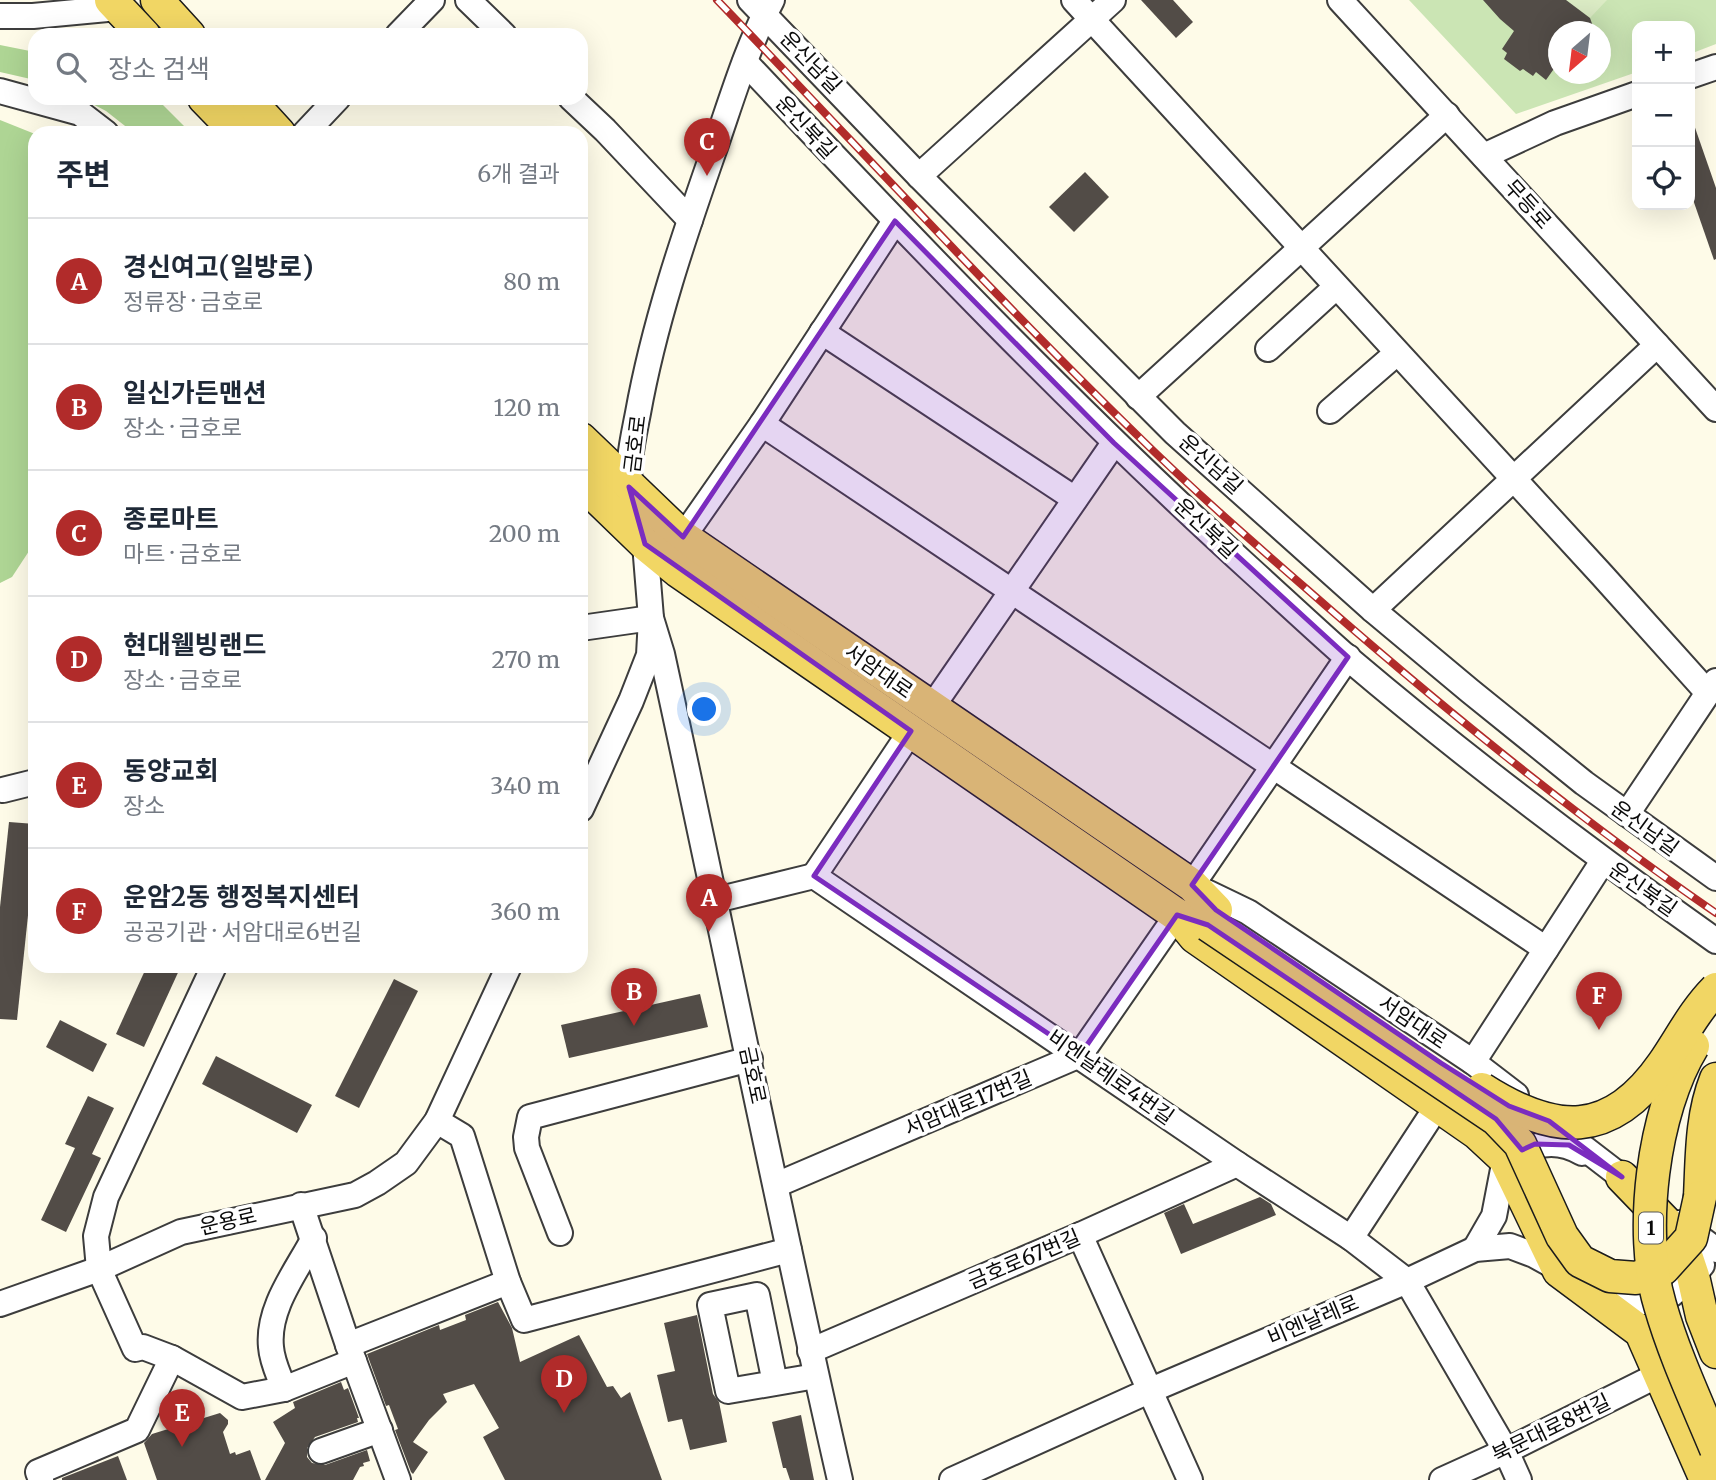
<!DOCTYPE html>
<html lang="ko">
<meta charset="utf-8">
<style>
body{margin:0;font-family:Merriweather,"Noto Sans KR",serif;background:#f6f6f7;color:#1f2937}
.controls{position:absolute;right:21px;top:21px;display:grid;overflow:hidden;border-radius:14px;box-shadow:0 7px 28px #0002}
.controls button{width:63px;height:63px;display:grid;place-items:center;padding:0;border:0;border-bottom:2px solid #e0e1e3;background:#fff;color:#1f2937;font:35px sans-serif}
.compass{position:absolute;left:1548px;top:21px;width:63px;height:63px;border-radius:50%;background:#fff;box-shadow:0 7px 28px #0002;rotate:208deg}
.you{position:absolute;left:705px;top:710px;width:24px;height:24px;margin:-18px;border:5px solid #fff;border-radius:50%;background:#1a73e8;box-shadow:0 0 0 10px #1a73e833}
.badge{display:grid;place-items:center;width:46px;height:46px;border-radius:50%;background:#b12b2a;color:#fff;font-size:23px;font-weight:700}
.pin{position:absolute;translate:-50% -58px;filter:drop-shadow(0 2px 4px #0008)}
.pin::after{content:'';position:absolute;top:37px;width:24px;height:21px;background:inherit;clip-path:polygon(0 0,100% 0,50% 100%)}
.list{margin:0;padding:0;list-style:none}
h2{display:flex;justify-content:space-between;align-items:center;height:91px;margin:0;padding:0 28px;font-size:30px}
h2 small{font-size:23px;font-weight:400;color:#747a83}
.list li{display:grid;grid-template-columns:46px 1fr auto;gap:21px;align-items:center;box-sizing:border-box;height:126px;padding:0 28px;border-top:2px solid #e0e1e3}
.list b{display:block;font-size:26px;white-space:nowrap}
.list p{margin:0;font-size:23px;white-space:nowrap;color:#747a83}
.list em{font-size:23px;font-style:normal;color:#747a83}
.icon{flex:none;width:38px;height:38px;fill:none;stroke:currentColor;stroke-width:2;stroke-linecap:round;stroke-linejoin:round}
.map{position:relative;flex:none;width:1716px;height:1480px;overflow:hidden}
.search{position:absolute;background:#fff;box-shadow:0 7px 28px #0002;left:28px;top:28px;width:560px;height:77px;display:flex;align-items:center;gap:18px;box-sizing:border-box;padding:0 24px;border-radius:21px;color:#747a83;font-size:26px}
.panel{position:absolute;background:#fff;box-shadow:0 7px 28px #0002;left:28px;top:126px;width:560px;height:847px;border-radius:21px}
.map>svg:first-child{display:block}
.green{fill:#cbe5b4;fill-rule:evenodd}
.forest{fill:#aed594}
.pitch{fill:#ddedc6}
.building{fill:#524c47}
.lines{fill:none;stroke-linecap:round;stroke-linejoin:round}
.minor-casing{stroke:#3d3d3d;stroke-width:28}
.major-casing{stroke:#1b1b1b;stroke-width:35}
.minor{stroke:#fff;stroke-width:24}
.major{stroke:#f1d664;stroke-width:32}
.rail-casing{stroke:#b12b2a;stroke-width:8}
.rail{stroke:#fff;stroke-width:5;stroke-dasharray:16;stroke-linecap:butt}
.major-bridge-casing{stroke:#1b1b1b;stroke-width:35;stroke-linecap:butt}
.major-bridge{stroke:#f1d664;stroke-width:32}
.marked{fill:#7b2cbf;fill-opacity:0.2;stroke:#7b2cbf;stroke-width:5;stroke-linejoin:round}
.labels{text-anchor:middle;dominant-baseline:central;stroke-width:7;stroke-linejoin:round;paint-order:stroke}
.shield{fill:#fff;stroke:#545454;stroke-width:2}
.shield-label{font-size:19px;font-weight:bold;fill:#0a0a0a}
.street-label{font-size:21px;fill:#0a0a0a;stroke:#fff}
</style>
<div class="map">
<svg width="1716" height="1480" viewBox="0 0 1716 1480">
<rect width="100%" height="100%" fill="#fefbe8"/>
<path class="green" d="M 1409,0 L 1716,0 L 1716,44 L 1690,54 L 1690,26 L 1637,26 L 1637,72 L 1516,114 ZM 1558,32 L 1600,32 L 1600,74 L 1558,74 Z"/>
<g class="forest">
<polygon points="0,45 35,52 35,80 0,72"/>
<polygon points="81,98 156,98 191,133 134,133 106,111"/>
<polygon points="0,120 35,134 35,542 12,577 0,583"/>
</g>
<polygon class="pitch" points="1566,0 1607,0 1590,18"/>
<g class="building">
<polygon points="1141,0 1173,0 1193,22 1176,38"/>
<polygon points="1483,0 1566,0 1590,18 1595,32 1558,32 1558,63 1546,80 1536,72 1533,76 1523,69 1520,71 1504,59 1507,53 1502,49 1514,31 1500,19"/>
<polygon points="1690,119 1692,119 1716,188 1716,259 1714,260 1690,191"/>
<polygon points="1085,172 1109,197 1074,232 1049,207"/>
<polygon points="9,822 35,824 35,849 17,1020 0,1019 0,907"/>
<polygon points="147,966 181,966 144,1047 116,1034"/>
<polygon points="394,979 418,991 359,1108 335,1096"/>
<polygon points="700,994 708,1027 569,1058 561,1025"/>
<polygon points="60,1020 107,1044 93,1072 46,1047"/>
<polygon points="216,1056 312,1105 297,1133 202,1084"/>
<polygon points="88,1096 114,1108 92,1154 101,1158 66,1232 41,1220 75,1148 65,1144"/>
<polygon points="1260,1197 1271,1204 1276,1215 1181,1254 1164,1213 1184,1204 1193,1224"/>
<polygon points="498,1302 512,1328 520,1362 579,1335 607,1387 613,1386 621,1398 630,1392 662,1480 505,1480 483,1437 499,1428 474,1384 443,1394 447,1402 429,1420 413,1442 428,1452 413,1474 411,1472 395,1430 398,1429 389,1405 386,1406 367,1354 439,1325 440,1330 466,1320 465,1315"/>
<polygon points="697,1315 713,1394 719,1402 727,1442 690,1450 682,1419 668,1422 657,1375 675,1371 664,1323"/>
<polygon points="341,1382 344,1390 348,1388 359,1418 357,1418 358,1422 315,1437 307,1448 307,1457 312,1463 325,1465 367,1450 370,1461 363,1463 364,1466 360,1467 353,1480 265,1480 285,1443 273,1422 295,1408 293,1402"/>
<polygon points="220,1413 228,1420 228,1424 223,1432 230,1454 235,1452 236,1455 250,1450 261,1480 157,1480 144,1443 152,1434"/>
<polygon points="801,1415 814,1480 790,1480 786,1468 783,1468 772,1422"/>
<polygon points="118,1456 127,1480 62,1480 62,1478"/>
</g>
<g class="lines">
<g class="minor-casing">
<g id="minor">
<polyline points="468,0 504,35"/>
<polyline points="750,0 919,176 1175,433 1373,610 1470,691 1584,783 1716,878"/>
<polyline points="1074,0 1602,575 1708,693"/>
<polyline points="1340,0 1716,409"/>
<polyline points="0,16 33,16 118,8"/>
<polyline points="398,35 432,0"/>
<path d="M 745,62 C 909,236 1075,410 1252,571 C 1285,601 1317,631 1350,660 C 1468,760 1590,852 1716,941"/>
<polyline points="1690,76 1716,67"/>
<polyline points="0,91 80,113 106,133"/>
<polyline points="571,98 605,130 690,220"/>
<polyline points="305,133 338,98"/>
<polyline points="1484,156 1555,123 1637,94"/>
<polyline points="919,176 1113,0"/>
<polyline points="822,332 1075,499"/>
<polyline points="1268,349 1336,287"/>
<polyline points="1138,397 1447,115"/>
<polyline points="1330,411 1397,353"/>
<polyline points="762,424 1546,949"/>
<path d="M 632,497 C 625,471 633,439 638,413 C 654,324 683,239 713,153 C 731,102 746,49 772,0"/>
<path d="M 641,532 L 645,544 L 651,618 L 662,654 C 722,929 777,1205 840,1480"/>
<polyline points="683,537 762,424 895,221"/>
<polyline points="1373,610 1657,345"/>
<polyline points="581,628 651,618 649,655 631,701 581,809"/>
<polyline points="1348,657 1192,885 1248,912 1473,1062 1516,1095"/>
<polyline points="932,707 1114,443"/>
<polyline points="3,790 35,782"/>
<polyline points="1627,814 1716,681"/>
<polyline points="814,876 1237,1164 1351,1238 1407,1281 1506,1451 1519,1480"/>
<polyline points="814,876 911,731"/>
<polyline points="716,900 814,876"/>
<polyline points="214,966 106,1197 96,1236 99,1269 135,1349 143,1347 172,1358 242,1397 284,1389 354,1361"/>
<polyline points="1473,1062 1603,861"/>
<polyline points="1545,1118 1636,1188"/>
<polyline points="437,1121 462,1136 508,1282 524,1320 789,1250"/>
<polyline points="776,1185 1080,1055 1177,915"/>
<polyline points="301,1205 348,1345 398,1480"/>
<polyline points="1680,1223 1716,1250"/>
<polyline points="560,1233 527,1148 526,1137 530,1117 750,1059"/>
<polyline points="1080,1235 1190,1480"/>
<polyline points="1351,1238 1438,1105"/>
<path d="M 1475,1249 L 1494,1216 L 1505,1159 C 1532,1146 1553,1136 1582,1153"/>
<polyline points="0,1304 99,1269 181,1232 355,1195 377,1183 406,1163 437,1121 509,966"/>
<polyline points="348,1345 508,1282"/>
<polyline points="810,1351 1080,1235 1237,1164"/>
<polyline points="775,1383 757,1295 710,1305 728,1391 816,1376"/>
<path d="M 284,1389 C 279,1375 272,1362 271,1347 C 267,1308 296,1272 314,1238"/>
<polyline points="321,1451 380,1430"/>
<polyline points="41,1480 38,1472 137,1430 172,1358"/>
<polyline points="952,1480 1151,1390 1407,1281 1475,1249 1510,1246 1534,1255 1599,1291 1620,1299 1643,1302 1671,1295 1693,1276 1702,1265"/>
<polyline points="1442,1480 1506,1451 1660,1374"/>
</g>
</g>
<g class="major-casing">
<g id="major">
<polyline points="111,0 144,35"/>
<polyline points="157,0 189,35"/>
<polyline points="204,98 238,133"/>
<polyline points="247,98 279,133"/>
<polyline points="581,439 683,537 1192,885 1216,910"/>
<polyline points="581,482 645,544 678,571 1177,915 1196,921"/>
<polyline points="1177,915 1195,937 1477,1133 1505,1159 1559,1271 1641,1332 1706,1480"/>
<polyline points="1622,1177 1680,1237 1693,1276 1702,1316 1716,1352"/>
<path d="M 1700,1197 C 1702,1157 1701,1117 1716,1079"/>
</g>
</g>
<use href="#minor" class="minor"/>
<use href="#major" class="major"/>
<g class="rail-casing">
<path id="rail" d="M 717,0 C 857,145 993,295 1138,436 C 1198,495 1262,550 1325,605 C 1450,714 1579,819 1716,913"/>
</g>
<use href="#rail" class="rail"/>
<g class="major-bridge-casing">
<g id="major-bridge">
<polyline points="1208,925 1496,1119 1520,1144 1562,1236 1580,1261 1610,1276 1636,1278 1663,1269 1691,1238 1700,1197"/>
<path d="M 1693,1046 C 1653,1111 1638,1232 1660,1305 C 1674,1354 1696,1401 1716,1449"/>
<path d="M 1482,1089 C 1554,1135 1610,1140 1663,1064 C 1681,1038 1694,1011 1716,989"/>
</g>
</g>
<use href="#major-bridge" class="major-bridge"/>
</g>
<path class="marked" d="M 895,221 L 1114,443 L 1348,657 L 1192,885 L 1216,910 L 1441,1063 L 1509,1106 L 1549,1121 L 1622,1177 L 1569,1145 L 1535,1144 L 1522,1150 L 1496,1119 L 1208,925 L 1177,915 L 1080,1055 L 814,876 L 911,731 L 645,544 L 629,487 L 683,537 Z"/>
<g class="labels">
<rect class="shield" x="1639" y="1212.5" width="24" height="31" rx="5"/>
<g class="shield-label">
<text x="1651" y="1228">1</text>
</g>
<g class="street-label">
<text transform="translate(811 62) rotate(46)">운신남길</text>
<text transform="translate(806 127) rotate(47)">운신북길</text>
<text transform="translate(1528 204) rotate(48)">무등로</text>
<text transform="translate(635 444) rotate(-83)">금호로</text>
<text transform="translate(1211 464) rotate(42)">운신남길</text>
<text transform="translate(1206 528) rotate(43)">운신북길</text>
<text transform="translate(879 671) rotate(35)">서암대로</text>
<text transform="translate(1645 828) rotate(36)">운신남길</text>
<text transform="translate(1643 889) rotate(35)">운신북길</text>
<text transform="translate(1413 1022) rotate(34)">서암대로</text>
<text transform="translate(753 1075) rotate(78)">금호로</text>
<text transform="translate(1111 1077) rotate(35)">비엔날레로4번길</text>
<text transform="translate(968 1103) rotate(-23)">서암대로17번길</text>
<text transform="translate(228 1221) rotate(-13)">운용로</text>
<text transform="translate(1024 1259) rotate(-23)">금호로67번길</text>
<text transform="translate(1313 1320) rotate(-23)">비엔날레로</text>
<text transform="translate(1551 1428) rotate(-26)">북문대로8번길</text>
</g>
</g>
</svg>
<div class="controls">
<button>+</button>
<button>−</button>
<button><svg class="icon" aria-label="locate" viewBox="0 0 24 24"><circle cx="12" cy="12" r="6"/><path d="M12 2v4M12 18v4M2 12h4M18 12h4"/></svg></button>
</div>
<svg class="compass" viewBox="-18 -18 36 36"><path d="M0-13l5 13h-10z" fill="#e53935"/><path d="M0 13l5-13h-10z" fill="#747a83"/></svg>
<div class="you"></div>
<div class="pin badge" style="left:709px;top:932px">A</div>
<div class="pin badge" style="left:634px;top:1026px">B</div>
<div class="pin badge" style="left:707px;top:176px">C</div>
<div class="pin badge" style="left:564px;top:1413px">D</div>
<div class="pin badge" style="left:182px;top:1447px">E</div>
<div class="pin badge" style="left:1599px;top:1030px">F</div>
<div class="search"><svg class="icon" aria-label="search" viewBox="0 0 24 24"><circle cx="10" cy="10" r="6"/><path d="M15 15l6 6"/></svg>장소 검색</div>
<section class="panel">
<h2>주변<small>6개 결과</small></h2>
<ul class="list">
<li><span class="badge">A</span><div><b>경신여고(일방로)</b><p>정류장 · 금호로</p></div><em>80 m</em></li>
<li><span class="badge">B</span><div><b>일신가든맨션</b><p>장소 · 금호로</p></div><em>120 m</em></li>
<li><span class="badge">C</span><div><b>종로마트</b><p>마트 · 금호로</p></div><em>200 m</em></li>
<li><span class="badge">D</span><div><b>현대웰빙랜드</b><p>장소 · 금호로</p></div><em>270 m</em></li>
<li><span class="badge">E</span><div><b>동양교회</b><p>장소</p></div><em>340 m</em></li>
<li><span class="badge">F</span><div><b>운암2동 행정복지센터</b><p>공공기관 · 서암대로6번길</p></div><em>360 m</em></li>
</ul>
</section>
</div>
